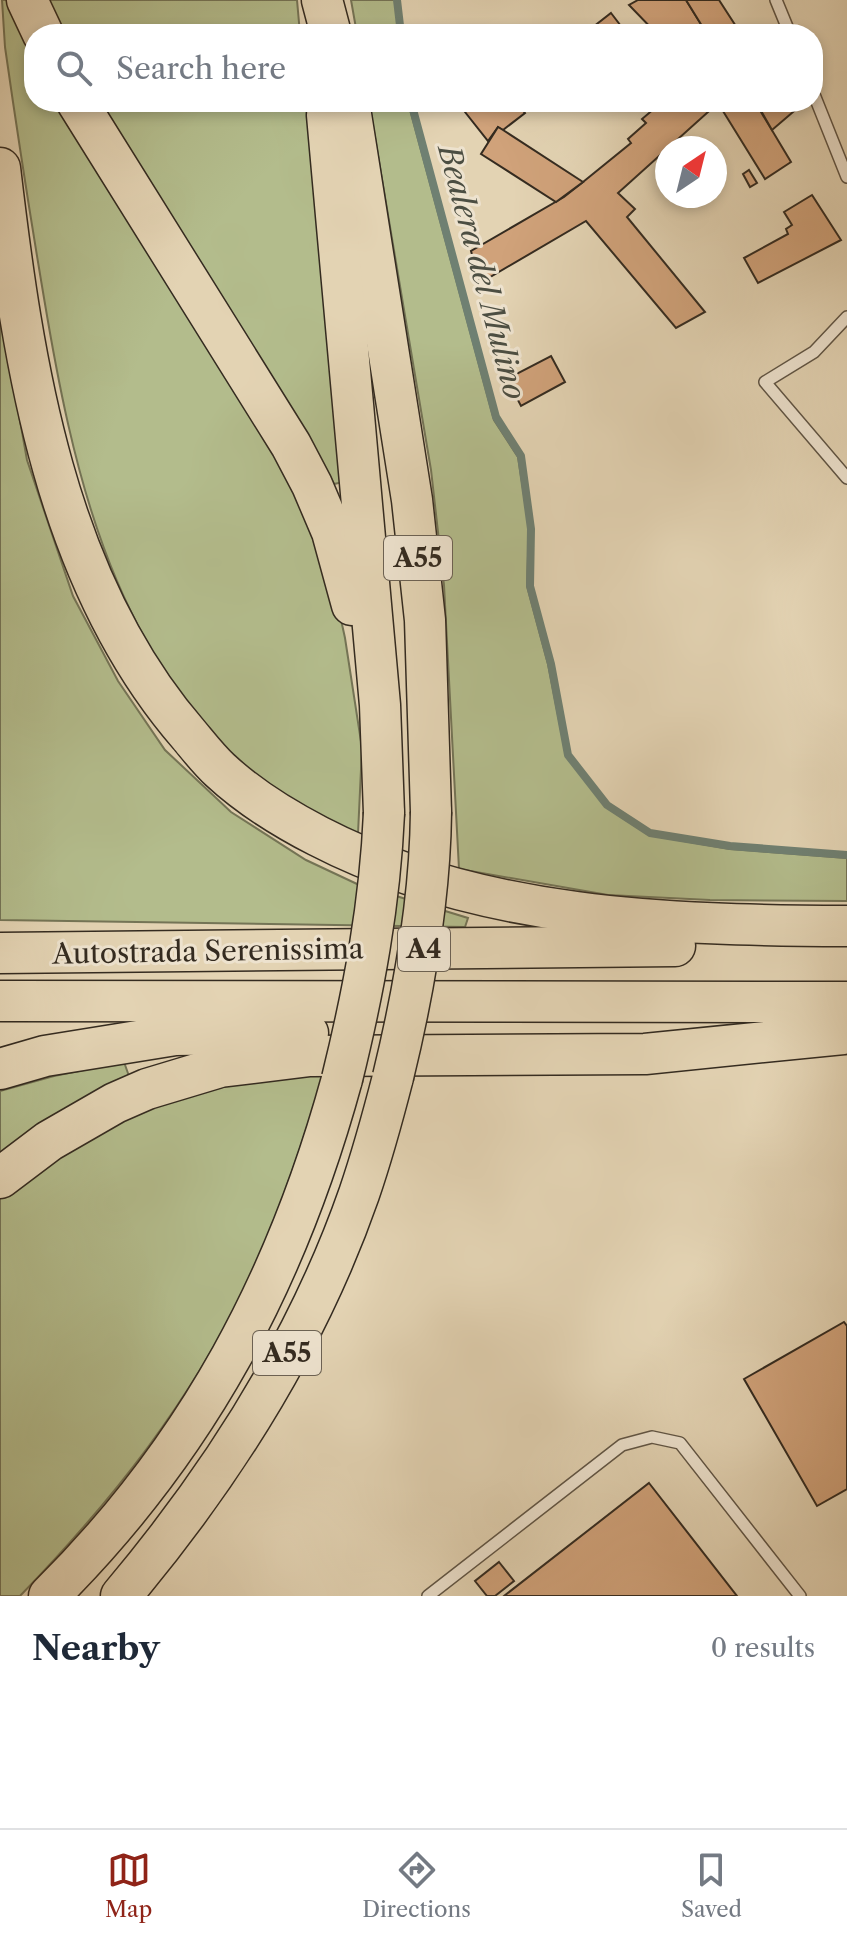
<!DOCTYPE html>
<style>
body{margin:0;font-family:"Libre Caslon Text",serif;background:#f2f2f3;color:#1f2937}
.compass{position:absolute;left:655px;top:136px;width:72px;height:72px;border-radius:50%;background:#fff;box-shadow:0 4px 12px #0003;rotate:35deg}
.list{margin:0;padding:0;list-style:none}
h2{display:flex;justify-content:space-between;align-items:center;height:104px;margin:0;padding:0 32px;font-size:34px}
h2 small{font-size:26px;font-weight:400;color:#747a83}
.icon{flex:none;width:44px;height:44px;fill:none;stroke:currentColor;stroke-width:2;stroke-linecap:round;stroke-linejoin:round}
.map{position:relative;flex:none;width:847px;height:1596px;overflow:hidden}
.search{position:absolute;background:#fff;box-shadow:0 4px 12px #0003;left:24px;right:24px;top:24px;height:88px;display:flex;align-items:center;gap:20px;box-sizing:border-box;padding:0 28px;border-radius:32px;color:#747a83;font-size:30px}
.sheet{height:232px;background:#fff}
nav{display:flex;justify-content:space-around;align-items:center;box-sizing:border-box;height:112px;border-top:2px solid #e0e1e3;background:#fff;font-size:22px;color:#747a83}
nav a{display:grid;justify-items:center;gap:4px}
nav .on{color:#8f2418}
.map>svg:first-child{display:block}
.green{fill:#b3bc8c;stroke:#747456;stroke-width:2}
.lines{fill:none;stroke-linecap:round;stroke-linejoin:round}
.stream{stroke:#6f8072;stroke-width:8}
.building{fill:#d0a27a;stroke:#342b20;stroke-width:2}
.service-casing{stroke:#605545;stroke-width:14}
.motorway-casing{stroke:#342b20;stroke-width:43}
.service{stroke:#ede2ce;stroke-width:11}
.motorway{stroke:#e3d3b3;stroke-width:40}
.motorway-bridge-casing{stroke:#342b20;stroke-width:43;stroke-linecap:butt}
.motorway-bridge{stroke:#e3d3b3;stroke-width:40}
.labels{text-anchor:middle;dominant-baseline:central;stroke-width:6;stroke-linejoin:round;paint-order:stroke}
.shield{fill:#ede2ce;stroke:#6c6254;stroke-width:2}
.shield-label{font-size:26px;font-weight:bold;fill:#342b20}
.street-label{font-size:28px;fill:#342b20;stroke:#ede2ce}
.water-label{font-size:30px;font-style:italic;fill:#4c4e42;stroke:#ede2ce}
</style>
<div class="map">
<svg width="847" height="1596" viewBox="0 0 847 1596">
<rect width="100%" height="100%" fill="#e3d3b3"/>
<filter id="stains"><feTurbulence type="fractalNoise" baseFrequency=".0025" numOctaves="4"/><feColorMatrix values="0 0 0 0 .2 0 0 0 0 .09 0 0 0 0 .02 0 0 0 .5 -.17"/></filter>
<radialGradient id="worn" r=".72"><stop offset=".6" stop-color="#630" stop-opacity="0"/><stop offset="1" stop-color="#630" stop-opacity=".3"/></radialGradient>
<g class="green">
<path d="M 2,0 L 11,0 L 34,53 L 34,102 L 61,102 L 251,400 L 326,551 L 345,638 L 362,748 L 358,834 C 317,814 274,794 240,762 C 110,641 72,466 44,298 C 30,215 17,131 5,47 Z"/>
<polygon points="42,0 297,0 300,34 57,34"/>
<polygon points="351,0 397,0 400,34 357,34"/>
<polygon points="93,102 306,102 343,482 334,484 301,424"/>
<polygon points="369,102 408,102 494,420 518,457 529,527 527,586 548,664 566,756 606,807 649,835 730,849 847,858 847,901 710,900 608,895 459,869 444,585 431,470"/>
<polygon points="0,308 27,460 73,596 118,681 165,750 231,812 306,860 357,884 468,918 465,927 0,920"/>
<polygon points="124,1062 130,1079 0,1156 0,1091 54,1076"/>
<path d="M 325,1070 C 303,1141 280,1213 248,1281 C 192,1401 111,1502 20,1596 L 0,1596 L 0,1195 L 85,1134 L 217,1082 Z"/>
</g>
<g class="lines">
<g class="stream">
<polyline points="397,0 401,34"/>
<polyline points="411,102 496,417 521,456 531,529 530,586 551,664 568,755 607,805 650,833 730,846 847,855"/>
</g>
</g>
<g class="building">
<polygon points="638,0 686,0 707,34 657,34 629,5"/>
<polygon points="686,0 719,0 741,34 707,34"/>
<polygon points="611,13 627,34 584,34"/>
<polygon points="478,102 516,102 525,113 503,130 498,127 488,141 465,112"/>
<polygon points="662,102 755,102 791,162 765,179 718,103 618,193 635,209 627,217 705,312 676,328 586,221 480,283 471,251 564,197 583,182 631,143 628,139 646,123 642,119"/>
<polygon points="756,102 798,102 800,106 772,130"/>
<polygon points="498,127 503,130 583,182 556,202 481,154"/>
<polygon points="749,170 757,183 750,187 743,174"/>
<polygon points="812,195 841,240 758,283 744,258 788,234 786,229 792,225 784,212"/>
<polygon points="551,356 565,382 521,406 507,379"/>
<polygon points="844,1322 847,1326 847,1489 817,1506 744,1379"/>
<polygon points="649,1483 737,1596 504,1596"/>
<polygon points="499,1562 514,1581 495,1596 487,1596 475,1581"/>
</g>
<g class="lines">
<g class="service-casing">
<g id="service">
<polyline points="776,0 790,34"/>
<polyline points="813,92 847,177"/>
<polyline points="847,317 814,352 765,382 847,478"/>
<polyline points="428,1596 622,1445 652,1437 680,1443 800,1596"/>
</g>
</g>
<g class="motorway-casing">
<g id="motorway">
<polyline points="27,0 43,34"/>
<polyline points="322,0 331,34"/>
<polyline points="77,102 291,445 312,485 332,532 352,605"/>
<polyline points="349,102 412,500 425,620 431,812"/>
<polyline points="327,115 380,705 384,813"/>
<path d="M 0,168 C 23,364 55,581 189,735 C 199,747 209,760 220,770 C 249,797 283,818 318,836 C 480,920 669,925 847,926"/>
<polyline points="0,953 675,946"/>
<polyline points="0,1001 847,1002"/>
<polyline points="0,1069 45,1056 175,1035 308,1033"/>
<polyline points="0,1178 49,1141 115,1103 147,1089 220,1067 310,1056 645,1054 843,1034"/>
<path d="M 49,1596 C 198,1448 287,1280 342,1079"/>
<path d="M 121,1596 C 222,1476 307,1343 359,1194 C 372,1156 383,1116 393,1077"/>
</g>
</g>
<use href="#service" class="service"/>
<use href="#motorway" class="motorway"/>
<g class="motorway-bridge-casing">
<g id="motorway-bridge">
<path d="M 393,1077 C 414,991 430,902 431,812"/>
<path d="M 342,1079 C 364,990 380,904 384,813"/>
</g>
</g>
<use href="#motorway-bridge" class="motorway-bridge"/>
</g>
<g class="labels">
<g class="shield">
<rect x="384" y="536" width="68" height="44" rx="6"/>
<rect x="398" y="927" width="52" height="44" rx="6"/>
<rect x="253" y="1331" width="68" height="44" rx="6"/>
</g>
<g class="shield-label">
<text x="418" y="558">A55</text>
<text x="424" y="949">A4</text>
<text x="287" y="1353">A55</text>
</g>
<g class="street-label">
<text transform="translate(208 951) rotate(-1)">Autostrada Serenissima</text>
</g>
<g class="water-label">
<text transform="translate(482 272) rotate(75)">Bealera del Mulino</text>
</g>
</g>
<rect width="100%" height="100%" filter="url(#stains)"/>
<rect width="100%" height="100%" fill="url(#worn)"/>
</svg>
<svg class="compass" viewBox="-18 -18 36 36"><path d="M0-13l5 13h-10z" fill="#e53935"/><path d="M0 13l5-13h-10z" fill="#747a83"/></svg>
<div class="search"><svg class="icon" aria-label="search" viewBox="0 0 24 24"><circle cx="10" cy="10" r="6"/><path d="M15 15l6 6"/></svg>Search here</div>
</div>
<section class="sheet">
<h2>Nearby<small>0 results</small></h2>
<ul class="list">
</ul>
</section>
<nav>
<a class="on"><svg class="icon" aria-label="map" viewBox="0 0 24 24"><path d="M3 6l6-2 6 2 6-2v14l-6 2-6-2-6 2zM9 4v14M15 6v14"/></svg>Map</a>
<a><svg class="icon" aria-label="directions" viewBox="0 0 24 24"><path d="M12 3l9 9-9 9-9-9zM9 14v-3h6M13 9l2 2-2 2"/></svg>Directions</a>
<a><svg class="icon" aria-label="saved" viewBox="0 0 24 24"><path d="M7 4h10v16l-5-4-5 4z"/></svg>Saved</a>
</nav>
